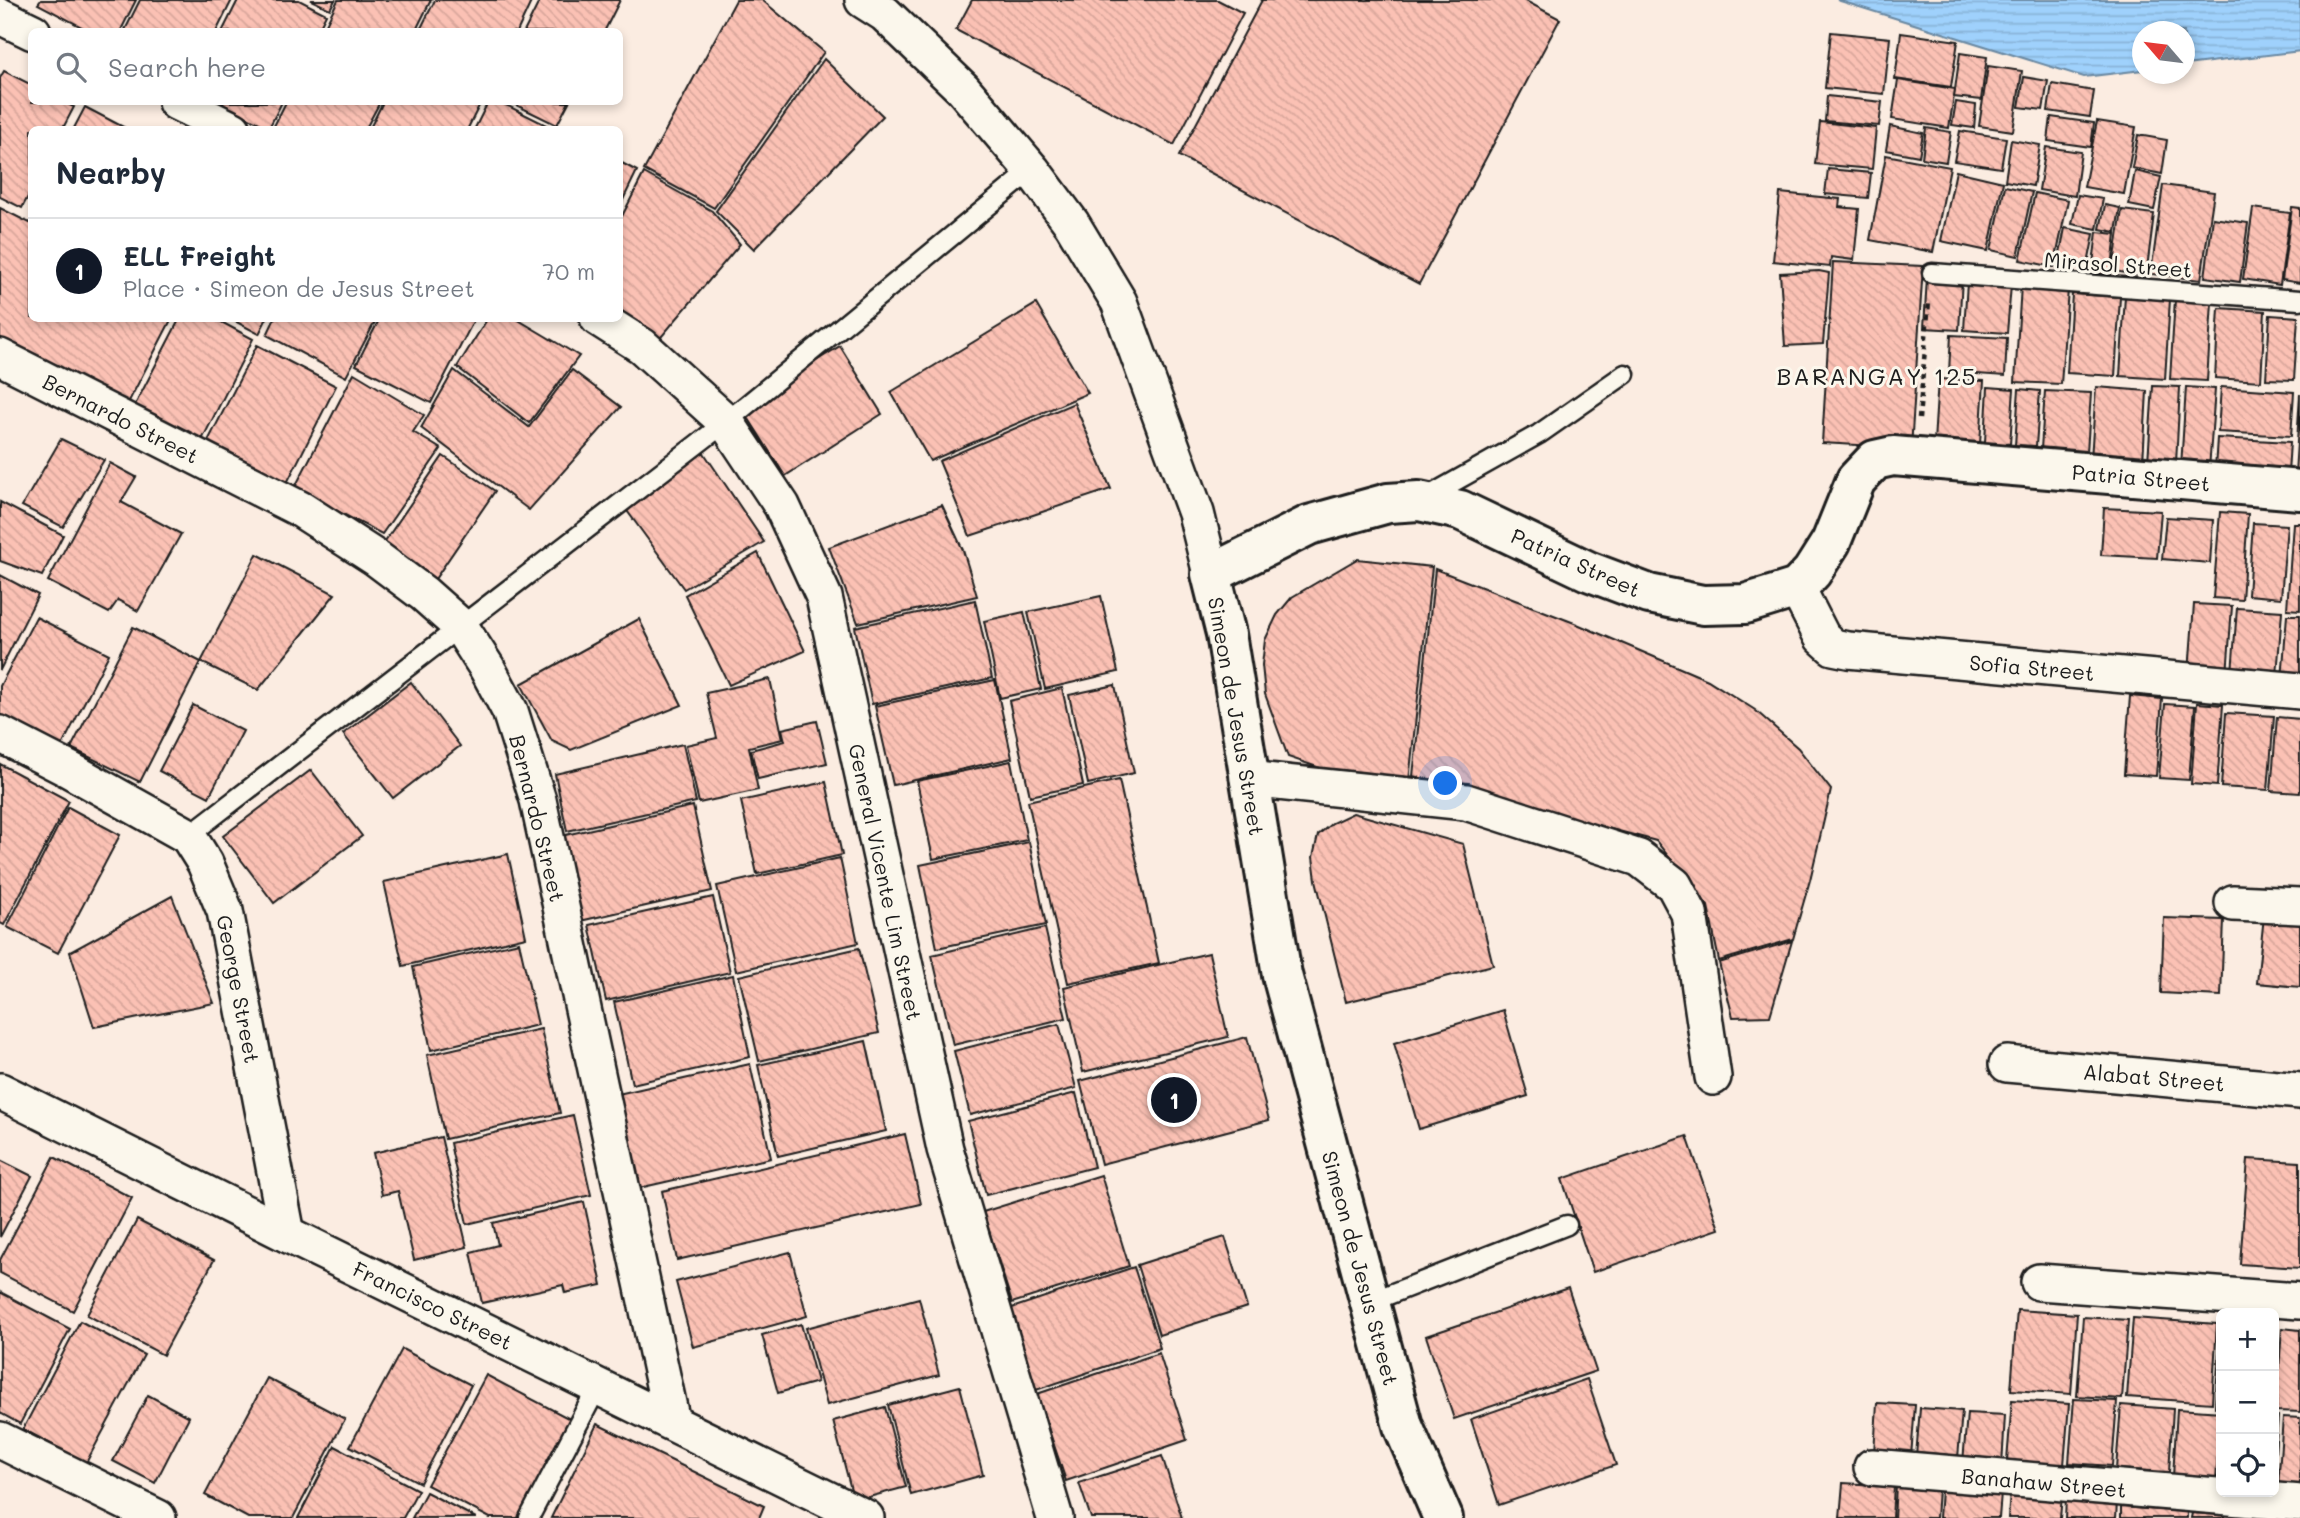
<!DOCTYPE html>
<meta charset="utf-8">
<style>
body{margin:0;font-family:Mali,sans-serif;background:#f2f2f3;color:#1f2937}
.controls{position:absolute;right:21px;bottom:21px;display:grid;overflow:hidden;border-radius:10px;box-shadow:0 4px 10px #0003}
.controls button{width:63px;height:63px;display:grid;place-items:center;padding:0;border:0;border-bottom:2px solid #e0e1e3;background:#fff;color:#1f2937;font:35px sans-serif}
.compass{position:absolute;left:2132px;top:21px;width:63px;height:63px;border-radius:50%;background:#fff;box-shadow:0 4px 10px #0003;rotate:298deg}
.you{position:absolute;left:1446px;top:784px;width:24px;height:24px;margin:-18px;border:5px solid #fff;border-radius:50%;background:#1a73e8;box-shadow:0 0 0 10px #1a73e833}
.badge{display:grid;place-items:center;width:46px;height:46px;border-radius:50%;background:#111827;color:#fff;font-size:23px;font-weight:700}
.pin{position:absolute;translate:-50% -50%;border:4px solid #fff;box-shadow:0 2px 7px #0006}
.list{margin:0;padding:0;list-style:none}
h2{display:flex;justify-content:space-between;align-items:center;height:91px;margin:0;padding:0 28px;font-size:30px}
h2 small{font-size:23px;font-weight:400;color:#747a83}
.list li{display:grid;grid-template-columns:46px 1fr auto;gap:21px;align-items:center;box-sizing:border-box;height:105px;padding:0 28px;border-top:2px solid #e0e1e3}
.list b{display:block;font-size:26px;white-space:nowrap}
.list p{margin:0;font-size:23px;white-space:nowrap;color:#747a83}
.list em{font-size:23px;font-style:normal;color:#747a83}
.icon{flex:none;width:38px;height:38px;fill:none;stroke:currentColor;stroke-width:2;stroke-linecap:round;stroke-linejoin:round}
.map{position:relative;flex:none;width:2300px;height:1518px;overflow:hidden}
.search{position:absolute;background:#fff;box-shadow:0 4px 10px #0003;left:28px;top:28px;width:595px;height:77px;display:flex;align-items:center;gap:18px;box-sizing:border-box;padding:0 24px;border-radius:10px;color:#747a83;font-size:26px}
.panel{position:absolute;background:#fff;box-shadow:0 4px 10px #0003;left:28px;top:126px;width:595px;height:196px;border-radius:10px}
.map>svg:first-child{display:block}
.water{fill:url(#water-rules);stroke:#6b89a2;stroke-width:2}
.building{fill:url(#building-back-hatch);stroke:#1c1c1c;stroke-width:2}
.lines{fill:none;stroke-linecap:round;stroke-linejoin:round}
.lane-casing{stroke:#1c1c1c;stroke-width:23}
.street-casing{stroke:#1c1c1c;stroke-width:40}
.secondary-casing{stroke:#1c1c1c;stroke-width:44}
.path{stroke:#1c1c1c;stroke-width:4.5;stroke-dasharray:5 5;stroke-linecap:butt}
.lane{stroke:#fbf7ec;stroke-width:18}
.street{stroke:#fbf7ec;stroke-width:35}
.secondary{stroke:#fbf7ec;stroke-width:38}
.labels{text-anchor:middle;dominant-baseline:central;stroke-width:6;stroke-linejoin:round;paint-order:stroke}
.street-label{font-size:21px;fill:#1c1c1c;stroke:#fbf7ec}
.quarter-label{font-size:24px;letter-spacing:2px;fill:#1c1c1c;stroke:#fbf7ec}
</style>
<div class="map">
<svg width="2300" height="1518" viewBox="0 0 2300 1518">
<defs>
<pattern id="water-rules" width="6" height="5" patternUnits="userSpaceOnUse" patternTransform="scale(1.75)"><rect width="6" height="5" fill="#9fd1fc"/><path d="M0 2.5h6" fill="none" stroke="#88b3d7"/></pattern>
<pattern id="building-back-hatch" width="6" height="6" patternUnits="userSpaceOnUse" patternTransform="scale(1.75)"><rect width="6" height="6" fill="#fbc1b4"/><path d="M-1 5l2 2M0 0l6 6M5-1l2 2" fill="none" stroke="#d7a59a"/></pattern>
</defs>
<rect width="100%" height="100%" fill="#fbece1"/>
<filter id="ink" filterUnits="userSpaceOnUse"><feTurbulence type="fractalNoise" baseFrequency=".0143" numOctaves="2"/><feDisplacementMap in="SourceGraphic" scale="14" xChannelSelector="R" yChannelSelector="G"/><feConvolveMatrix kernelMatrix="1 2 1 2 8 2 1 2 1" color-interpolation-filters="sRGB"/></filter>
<g filter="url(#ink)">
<polygon class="water" points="1837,0 2300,0 2300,51 2185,65 2184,32 2142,32 2142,70 2084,77"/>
<g class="building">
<polygon points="41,0 136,0 120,32 91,32 38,4"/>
<polygon points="140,0 232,0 216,32 124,32"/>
<polygon points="238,0 299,0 326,14 317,32 222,32"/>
<polygon points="311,0 335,0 330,9"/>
<polygon points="338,0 431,0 415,32 322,32"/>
<polygon points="435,0 532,0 517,32 419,32"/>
<polygon points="540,0 620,0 604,32 524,32"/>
<polygon points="736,0 762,0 824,52 714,208 644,170"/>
<polygon points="972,0 1218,0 1243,13 1174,145 956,30"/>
<polygon points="1262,0 1524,0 1560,19 1419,284 1179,156"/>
<polygon points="1831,32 1890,38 1884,94 1825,88"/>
<polygon points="1901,33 1958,41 1951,87 1895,79"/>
<polygon points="1960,53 1987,57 1981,100 1954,97"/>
<polygon points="824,59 883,116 754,249 716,211"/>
<polygon points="1988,66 2022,71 2013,131 1979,126"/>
<polygon points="4,71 32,85 32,102 63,102 74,107 62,130 32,130 32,189 22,208 0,197 0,78"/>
<polygon points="2024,77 2048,81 2043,110 2019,107"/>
<polygon points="1898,80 1955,89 1949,128 1892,119"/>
<polygon points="2052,84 2094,91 2090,117 2048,111"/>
<polygon points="1827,96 1882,102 1879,126 1825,121"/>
<polygon points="218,102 282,102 269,128"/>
<polygon points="286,102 380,102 365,130 272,130"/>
<polygon points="383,102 481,102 467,130 369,130"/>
<polygon points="488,102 500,102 556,130 474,130"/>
<polygon points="510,102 569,102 557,125"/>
<polygon points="1956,102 1976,105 1974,128 1952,125"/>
<polygon points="85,107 129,130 73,130"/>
<polygon points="2051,117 2094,123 2091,147 2048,141"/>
<polygon points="2097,121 2136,127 2124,194 2084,187"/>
<polygon points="1820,122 1876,128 1872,169 1815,164"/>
<polygon points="1890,126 1923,133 1919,156 1886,150"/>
<polygon points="1926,128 1951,132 1946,162 1922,158"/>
<polygon points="1960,131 2006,138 2001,168 1954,161"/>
<polygon points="2138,135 2167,140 2162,174 2132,168"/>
<polygon points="2011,140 2040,145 2033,186 2005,181"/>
<polygon points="2046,147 2081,152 2075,196 2039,190"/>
<polygon points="1886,155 1950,167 1933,252 1870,240"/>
<polygon points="620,162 637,171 620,206"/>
<polygon points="1828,169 1871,173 1868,198 1825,194"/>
<polygon points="1956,171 2003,182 1988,251 1941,241"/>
<polygon points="2135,171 2161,177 2154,210 2129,205"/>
<polygon points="644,173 712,211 740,244 651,349 620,318 620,220"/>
<polygon points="2163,185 2214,192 2201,280 2151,274"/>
<polygon points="2005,186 2032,192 2018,256 1991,250"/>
<polygon points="1780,193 1840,199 1839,207 1859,209 1854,260 1831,257 1830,267 1773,261"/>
<polygon points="2035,193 2068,200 2054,267 2020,260"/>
<polygon points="2078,195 2103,199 2097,229 2072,224"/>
<polygon points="2105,205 2120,208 2116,232 2100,229"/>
<polygon points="2292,207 2300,208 2300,283 2282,280"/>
<polygon points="0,208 32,224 32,318 172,318 124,411 0,347"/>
<polygon points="2253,208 2290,213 2280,285 2243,279"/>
<polygon points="2122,210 2154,214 2146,276 2113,271"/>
<polygon points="2213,218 2248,223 2240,282 2205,277"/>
<polygon points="2065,228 2094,234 2087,269 2058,263"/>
<polygon points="2097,232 2116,234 2111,275 2092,272"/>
<polygon points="1833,262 1923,266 1911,448 1822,443"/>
<polygon points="1819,271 1829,273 1823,344 1785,346 1780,273"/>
<polygon points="1927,277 1962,278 1959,330 1924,328"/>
<polygon points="1967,282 2011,285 2007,333 1964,330"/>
<polygon points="2021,285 2068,289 2061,384 2015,382"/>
<polygon points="2072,294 2120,297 2115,376 2067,373"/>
<polygon points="2125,296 2170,299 2165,379 2120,376"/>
<polygon points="2175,299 2212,302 2207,381 2170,379"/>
<polygon points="1036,304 1088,393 930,461 891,392"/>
<polygon points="2219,308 2265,311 2261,381 2215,378"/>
<polygon points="2270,315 2298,317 2294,380 2266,379"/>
<polygon points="180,318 214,318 253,339 202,440 135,405"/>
<polygon points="229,318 267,318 259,334"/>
<polygon points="275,318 377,318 346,377 267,335"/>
<polygon points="380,318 475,318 431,403 356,365"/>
<polygon points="488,318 515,318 579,356 529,423 457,367"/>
<polygon points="1951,335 2007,338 2005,376 1949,372"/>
<polygon points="257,345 336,386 287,483 207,443"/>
<polygon points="840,346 882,414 785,476 742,408"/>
<polygon points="454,370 529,427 572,370 621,407 529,510 421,428"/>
<polygon points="354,373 424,415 413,432 441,449 382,534 294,489"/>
<polygon points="1938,379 1984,381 1980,444 1934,442"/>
<polygon points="2153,386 2180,387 2176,463 2148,462"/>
<polygon points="1988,387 2014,389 2010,444 1985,442"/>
<polygon points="2096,387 2147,391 2143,462 2091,459"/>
<polygon points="2186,387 2215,389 2209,469 2181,467"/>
<polygon points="2221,387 2294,392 2291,436 2218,432"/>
<polygon points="2019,389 2040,391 2036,446 2015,445"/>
<polygon points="2045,391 2091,393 2087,452 2041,449"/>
<polygon points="2300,394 2300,474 2295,474"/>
<polygon points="1074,403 1111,489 970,536 939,461"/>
<polygon points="2217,438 2290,442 2288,473 2215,469"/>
<polygon points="61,439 104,460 63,527 22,506"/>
<polygon points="702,450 764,542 684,589 625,508"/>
<polygon points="443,456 495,491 433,582 381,547"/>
<polygon points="110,463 136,477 121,502 181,534 138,611 118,600 109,613 48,581"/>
<polygon points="0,502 63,535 42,576 0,561"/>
<polygon points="942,505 963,550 977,596 858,623 829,547"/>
<polygon points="2104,508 2161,511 2157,558 2101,555"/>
<polygon points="2220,512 2248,514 2242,600 2213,598"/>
<polygon points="2166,517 2213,520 2210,563 2162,559"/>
<polygon points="2253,523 2287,525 2281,598 2248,595"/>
<polygon points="2293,523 2300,523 2300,610 2287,609"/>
<polygon points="758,553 805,651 729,685 685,595"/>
<polygon points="257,554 335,594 258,690 201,662"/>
<polygon points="1357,559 1432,567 1409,781 1335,773 1288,757 1265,694 1262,665 1265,640 1277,615 1292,597"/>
<polygon points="1435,569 1577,624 1708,680 1755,710 1798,748 1831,790 1810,880 1793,939 1719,961 1708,906 1656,841 1413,776"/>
<polygon points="0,575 38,595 0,670"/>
<polygon points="1101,596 1118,672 1045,689 1028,612"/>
<polygon points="975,600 992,678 872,704 855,627"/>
<polygon points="2194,604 2232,606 2227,675 2189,672"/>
<polygon points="2237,608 2282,611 2277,676 2232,673"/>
<polygon points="1024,612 1041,689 1000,698 984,621"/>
<polygon points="2287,615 2300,615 2300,681 2282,680"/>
<polygon points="36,617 109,654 61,748 0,716 0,686"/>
<polygon points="639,619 682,705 571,750 552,741 521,684"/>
<polygon points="133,627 201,662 140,782 71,748"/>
<polygon points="770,679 783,739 749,747 758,790 699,803 686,745 717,738 706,693"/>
<polygon points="995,680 1012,758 893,785 875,706"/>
<polygon points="411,682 460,746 393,798 343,734"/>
<polygon points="1115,685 1134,773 1088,784 1069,695"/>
<polygon points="1062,688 1083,785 1030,796 1009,701"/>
<polygon points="2130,696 2162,699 2156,776 2124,774"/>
<polygon points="2197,703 2223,705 2217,786 2191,784"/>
<polygon points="2165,704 2195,706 2189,780 2159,778"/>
<polygon points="193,705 243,731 209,797 159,771"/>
<polygon points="2226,713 2274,716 2268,790 2221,787"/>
<polygon points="2277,717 2300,719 2300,793 2271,791"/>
<polygon points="817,721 827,763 758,779 751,750 785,741 782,729"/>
<polygon points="683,744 696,802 567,831 555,774"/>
<polygon points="1011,761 1027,840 933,859 917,781"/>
<polygon points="0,764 69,801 4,925 0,923"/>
<polygon points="311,770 362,836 274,903 223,836"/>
<polygon points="1119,780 1159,963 1068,983 1028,801"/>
<polygon points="826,782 842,855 757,874 741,801"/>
<polygon points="693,806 712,891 580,921 561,836"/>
<polygon points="68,807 120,835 58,953 7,927"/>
<polygon points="1353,813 1463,844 1493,965 1346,1002 1316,880 1313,857 1318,835 1332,823"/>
<polygon points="1029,842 1046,925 937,948 920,865"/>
<polygon points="508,854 526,937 403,966 384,882"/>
<polygon points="840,858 858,943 736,971 717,886"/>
<polygon points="172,896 214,1003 94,1027 70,952"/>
<polygon points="713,897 730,972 606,1001 589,925"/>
<polygon points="2265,906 2300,910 2300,987 2257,983"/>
<polygon points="2164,918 2224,920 2221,996 2161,993"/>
<polygon points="1045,928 1066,1018 953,1045 932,955"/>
<polygon points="1792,941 1770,1016 1733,1017 1719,963"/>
<polygon points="519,942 538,1025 431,1050 413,967"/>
<polygon points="859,948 879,1033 759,1061 739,976"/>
<polygon points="1209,953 1228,1037 1083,1072 1064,987"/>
<polygon points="733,975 750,1057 632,1084 614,1002"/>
<polygon points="1503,1010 1528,1096 1419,1129 1394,1043"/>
<polygon points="1059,1024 1076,1088 970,1115 954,1051"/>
<polygon points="541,1029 560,1113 445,1139 427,1055"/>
<polygon points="1247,1037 1269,1120 1101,1164 1080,1081"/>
<polygon points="866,1041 886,1131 778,1156 758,1065"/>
<polygon points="750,1064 771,1158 639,1188 618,1094"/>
<polygon points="1076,1093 1094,1167 986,1195 968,1121"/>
<polygon points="573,1115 591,1195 467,1224 450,1143"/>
<polygon points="905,1134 921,1204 677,1260 662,1191"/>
<polygon points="1687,1136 1719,1229 1593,1272 1562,1179"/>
<polygon points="441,1137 467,1247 414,1260 398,1191 382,1195 373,1153"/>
<polygon points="54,1157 132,1198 73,1311 0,1273 0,1260"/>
<polygon points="2248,1159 2300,1162 2300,1268 2240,1264"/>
<polygon points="0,1160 32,1176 0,1237"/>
<polygon points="1101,1175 1129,1266 1012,1303 983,1212"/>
<polygon points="584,1202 602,1285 565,1293 563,1285 482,1303 471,1252 498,1245 493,1223"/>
<polygon points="137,1220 214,1260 163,1355 87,1315"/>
<polygon points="1225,1237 1247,1307 1159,1335 1137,1265"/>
<polygon points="790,1252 807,1316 693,1347 676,1282"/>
<polygon points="1134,1267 1160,1348 1036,1390 1009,1309"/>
<polygon points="1568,1288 1596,1371 1454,1419 1426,1336"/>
<polygon points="0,1292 70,1329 20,1424 0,1413"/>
<polygon points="919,1298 939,1375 827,1405 806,1328"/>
<polygon points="2017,1310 2077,1314 2071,1394 2011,1390"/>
<polygon points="2083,1317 2128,1320 2122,1399 2077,1396"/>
<polygon points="2133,1318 2217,1324 2212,1403 2127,1397"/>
<polygon points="80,1321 144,1355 86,1463 23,1429"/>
<polygon points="801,1324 817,1382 778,1393 762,1335"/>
<polygon points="2221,1324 2221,1408 2215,1407"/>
<polygon points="2282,1328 2300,1330 2300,1412 2276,1411"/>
<polygon points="402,1349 471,1385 420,1483 350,1446"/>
<polygon points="1159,1353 1187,1440 1066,1481 1037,1394"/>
<polygon points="486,1375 570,1419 518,1518 490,1518 427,1485"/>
<polygon points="267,1378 345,1419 293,1518 248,1518 205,1495"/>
<polygon points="1587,1379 1616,1465 1499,1505 1471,1419"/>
<polygon points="960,1386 983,1475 911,1495 888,1405"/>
<polygon points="148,1395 189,1417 155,1483 113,1461"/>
<polygon points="2074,1399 2117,1401 2112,1466 2069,1463"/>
<polygon points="2012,1400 2069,1404 2064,1465 2007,1461"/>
<polygon points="1877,1403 1915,1405 1911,1457 1874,1454"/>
<polygon points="2121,1405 2173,1409 2169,1472 2116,1469"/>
<polygon points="885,1407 906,1487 854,1501 833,1421"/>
<polygon points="1920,1408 1962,1411 1958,1458 1916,1456"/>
<polygon points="2177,1409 2221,1412 2216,1480 2173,1477"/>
<polygon points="1967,1413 2005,1415 2002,1466 1963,1463"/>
<polygon points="2274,1415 2278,1416 2274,1466"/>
<polygon points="2283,1417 2300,1418 2300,1487 2278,1486"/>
<polygon points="597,1424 764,1506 759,1518 551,1518"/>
<polygon points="335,1446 418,1490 403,1518 298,1518"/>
<polygon points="1162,1456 1182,1518 1091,1518 1079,1483"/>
<polygon points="1843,1483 1894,1486 1892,1518 1840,1518"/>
<polygon points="1896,1486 1938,1489 1936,1518 1894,1518"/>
<polygon points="1941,1490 2001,1493 1999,1518 1939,1518"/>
<polygon points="426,1492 476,1518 412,1518"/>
<polygon points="2010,1493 2062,1496 2060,1518 2008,1518"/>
<polygon points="2066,1499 2117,1502 2116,1518 2065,1518"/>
<polygon points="2121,1507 2187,1512 2187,1518 2121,1518"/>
<polygon points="2192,1513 2225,1515 2225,1518 2191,1518"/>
</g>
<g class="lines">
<g class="lane-casing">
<g id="lane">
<polyline points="1932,273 2300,300"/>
<polyline points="1425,498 1539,434 1625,374"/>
<polyline points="188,836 726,422 1032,170"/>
<polyline points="1370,1302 1567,1225"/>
<polyline points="529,1518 598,1386"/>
</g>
</g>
<g class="street-casing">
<g id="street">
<polyline points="863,0 885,14 963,89 1032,170 1072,224 1119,302 1196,513 1211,574"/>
<polyline points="0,16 33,32"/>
<polyline points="176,102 233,130"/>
<polyline points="598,318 642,346 726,422 782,506 824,597 945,1149 1055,1518"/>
<polyline points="0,357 300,509 376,558 424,594 460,626 487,668 510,711 538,800 672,1422"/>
<polyline points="1797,588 1822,637 1833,647 1848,650 2300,691"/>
<polyline points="0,734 70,770 188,836 205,863 225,911 287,1234"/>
<polyline points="1248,779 1466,802 1639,858 1674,885 1689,913 1713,1077"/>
<polyline points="2233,903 2300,906"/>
<polyline points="2007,1064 2300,1091"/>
<polyline points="0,1091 287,1234 866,1518"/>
<polyline points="2039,1282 2300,1301"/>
<polyline points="0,1440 158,1518"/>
<polyline points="1872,1467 2300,1503"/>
</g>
</g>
<g class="secondary-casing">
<polyline id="secondary" points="1443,1518 1403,1426 1282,975 1226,634 1211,574 1309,525 1388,503 1419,501 1460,510 1588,571 1649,594 1703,605 1745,604 1797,588 1812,572 1831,542 1856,480 1875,460 1893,456 2300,490"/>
</g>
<polyline class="path" points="1919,419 1929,302"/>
<use href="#lane" class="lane"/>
<use href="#street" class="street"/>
<use href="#secondary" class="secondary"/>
</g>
</g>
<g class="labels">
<g class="street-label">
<text transform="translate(2118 264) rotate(4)">Mirasol Street</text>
<text transform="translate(121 418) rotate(27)">Bernardo Street</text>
<text transform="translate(2141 477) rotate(5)">Patria Street</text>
<text transform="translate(1576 562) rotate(24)">Patria Street</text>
<text transform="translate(2032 667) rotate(5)">Sofia Street</text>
<text transform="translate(1237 716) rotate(80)">Simeon de Jesus Street</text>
<text transform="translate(538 818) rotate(76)">Bernardo Street</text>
<text transform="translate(886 882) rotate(78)">General Vicente Lim Street</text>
<text transform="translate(239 989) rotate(79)">George Street</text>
<text transform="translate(2154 1077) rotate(5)">Alabat Street</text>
<text transform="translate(1361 1268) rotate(75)">Simeon de Jesus Street</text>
<text transform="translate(433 1305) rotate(26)">Francisco Street</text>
<text transform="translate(2044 1482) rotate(5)">Banahaw Street</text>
</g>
<g class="quarter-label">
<text x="1877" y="375">BARANGAY 125</text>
</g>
</g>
</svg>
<div class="controls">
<button>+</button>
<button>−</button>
<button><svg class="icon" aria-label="locate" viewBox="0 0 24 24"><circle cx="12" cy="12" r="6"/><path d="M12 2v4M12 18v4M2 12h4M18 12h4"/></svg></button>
</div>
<svg class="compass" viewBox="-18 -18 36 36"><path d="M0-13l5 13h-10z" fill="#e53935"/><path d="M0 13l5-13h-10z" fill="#747a83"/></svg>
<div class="you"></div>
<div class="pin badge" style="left:1174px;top:1100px">1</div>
<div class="search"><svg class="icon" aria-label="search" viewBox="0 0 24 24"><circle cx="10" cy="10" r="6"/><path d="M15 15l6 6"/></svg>Search here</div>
<section class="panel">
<h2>Nearby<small></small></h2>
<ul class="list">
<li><span class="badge">1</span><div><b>ELL Freight</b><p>Place · Simeon de Jesus Street</p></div><em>70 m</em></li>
</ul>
</section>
</div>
